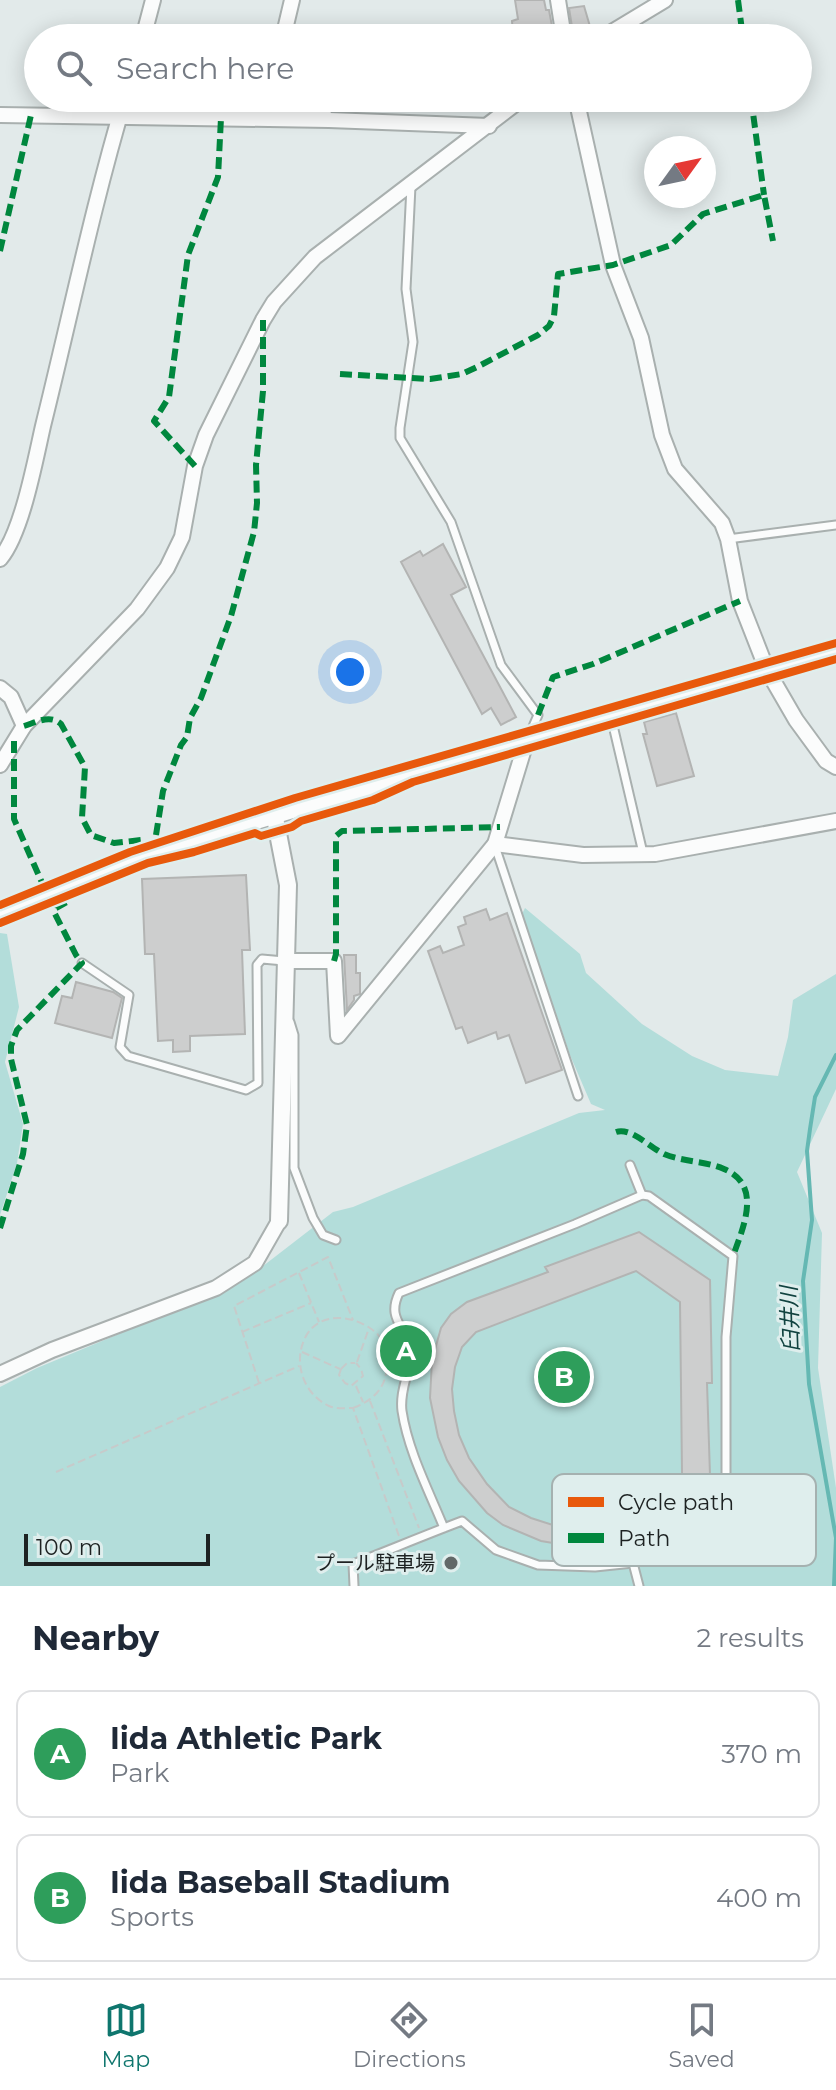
<!DOCTYPE html>
<meta charset="utf-8">
<style>
body{margin:0;font-family:Montserrat,"Noto Sans JP",sans-serif;background:#f6f6f7;color:#1f2937}
.compass{position:absolute;left:644px;top:136px;width:72px;height:72px;border-radius:50%;background:#fff;box-shadow:0 4px 20px #0003;rotate:57deg}
.scale{position:absolute;left:24px;bottom:20px;width:186px;box-sizing:border-box;padding-left:8px;border:4px solid #1d2222;border-top:0;font-size:22px;line-height:28px;white-space:nowrap;color:#1d2222;-webkit-text-stroke:6px #dfeeed;paint-order:stroke}
.you{position:absolute;left:350px;top:672px;width:28px;height:28px;margin:-20px;border:6px solid #fff;border-radius:50%;background:#1a73e8;box-shadow:0 0 0 12px #1a73e833}
.badge{display:grid;place-items:center;width:52px;height:52px;border-radius:50%;background:#0f766e;color:#fff;font-size:26px;font-weight:700}
.pin{position:absolute;translate:-50% -50%;border:4px solid #fff;box-shadow:0 2px 8px #0006}
.list{margin:0;padding:0;list-style:none}
h2{display:flex;justify-content:space-between;align-items:center;height:104px;margin:0;padding:0 32px;font-size:34px}
h2 small{font-size:26px;font-weight:400;color:#747a83}
.list li{display:grid;grid-template-columns:52px 1fr auto;gap:24px;align-items:center;box-sizing:border-box;height:128px;margin:0 16px 16px;padding:0 16px;border:2px solid #e0e1e3;border-radius:16px}
.list b{display:block;font-size:30px;white-space:nowrap}
.list p{margin:0;font-size:26px;white-space:nowrap;color:#747a83}
.list em{font-size:26px;font-style:normal;color:#747a83}
.icon{flex:none;width:44px;height:44px;fill:none;stroke:currentColor;stroke-width:2;stroke-linecap:round;stroke-linejoin:round}
.map{position:relative;flex:none;width:836px;height:1586px;overflow:hidden}
.search{position:absolute;background:#fff;box-shadow:0 4px 20px #0003;left:24px;right:24px;top:24px;height:88px;display:flex;align-items:center;gap:20px;box-sizing:border-box;padding:0 28px;border-radius:44px;color:#747a83;font-size:30px}
.sheet{height:392px;background:#fff}
nav{display:flex;justify-content:space-around;align-items:center;box-sizing:border-box;height:112px;border-top:2px solid #e0e1e3;background:#fff;font-size:22px;color:#747a83}
nav a{display:grid;justify-items:center;gap:4px}
nav .on{color:#0f766e}
.map>svg:first-child{display:block}
.green{fill:#b3ddda}
.lines{fill:none;stroke-linecap:round;stroke-linejoin:round}
.stream{stroke:#65b8b3;stroke-width:4}
.building{fill:#cdcece;stroke:#b3b4b3;stroke-width:2;fill-rule:evenodd}
.service-casing{stroke:#a9b0af;stroke-width:11}
.minor-casing{stroke:#a9b0af;stroke-width:18}
.tertiary-casing{stroke:#a9b0af;stroke-width:20}
.path{stroke:#c7caca;stroke-width:2;stroke-dasharray:8 4;stroke-linecap:butt}
.service{stroke:#fbfcfc;stroke-width:7}
.minor{stroke:#fbfcfc;stroke-width:14}
.tertiary{stroke:#fbfcfc;stroke-width:16}
.quiet{stroke:#00873e;stroke-width:6;stroke-dasharray:12 6;stroke-linecap:butt}
.cycleway-casing{stroke:#dfeeed;stroke-width:13}
.cycleway{stroke:#e8590c;stroke-width:8}
.poi-dot{fill:#626868;stroke:#dfeeed;stroke-width:3}
.labels{text-anchor:middle;dominant-baseline:central;stroke-width:6;stroke-linejoin:round;paint-order:stroke}
.poi-label{font-size:20px;fill:#1d2222;stroke:#dfeeed;text-anchor:end}
.water-label{font-size:22px;font-style:italic;fill:#114340;stroke:#dfeeed}
.key{fill:#dfeeed;stroke:#a5b1b0;stroke-width:2}
.key-label{font-size:22px;fill:#1d2222}
</style>
<div class="map">
<svg width="836" height="1586" viewBox="0 0 836 1586">
<rect width="100%" height="100%" fill="#e2eaea"/>
<g class="green">
<polygon points="525,908 580,954 586,973 642,1024 692,1056 725,1070 778,1076 788,1037 793,1000 836,974 836,1089 797,1172 822,1233 818,1368 836,1488 836,1586 0,1586 0,1387 37,1368 167,1314 254,1273 333,1212 353,1207 579,1113 605,1110 591,1104 570,1055 522,914"/>
<polygon points="0,933 7,934 19,1007 5,1062 23,1124 17,1163 0,1215"/>
</g>
<g class="lines">
<polyline class="stream" points="834,1586 836,1538 809,1384 803,1281 812,1220 807,1151 810,1129 815,1097 836,1055"/>
</g>
<g class="building">
<polygon points="515,0 544,0 546,10 549,10 554,37 521,38 520,33 513,35 512,21 518,19"/>
<polygon points="584,6 591,30 573,33 569,8"/>
<polygon points="443,544 466,587 451,595 516,717 501,725 491,708 482,714 401,562 420,551 423,556"/>
<polygon points="676,713 694,776 657,786 643,734 647,734 644,722"/>
<polygon points="246,875 250,950 242,950 245,1034 190,1036 190,1051 173,1052 173,1040 158,1041 154,954 145,954 142,879"/>
<polygon points="486,909 490,920 507,913 562,1070 526,1083 509,1035 498,1039 496,1032 468,1043 462,1027 456,1029 428,951 440,946 443,953 464,945 458,927 466,924 464,917"/>
<polygon points="344,955 356,955 356,973 360,973 360,994 354,996 354,1000 347,1010"/>
<polygon points="76,982 113,992 122,998 112,1038 55,1023 62,996 72,998"/>
<path d="M 639,1232 L 710,1280 L 712,1383 L 707,1383 L 710,1475 L 703,1489 L 679,1513 L 665,1523 L 632,1539 L 612,1544 L 577,1547 L 541,1541 L 503,1525 L 487,1513 L 459,1481 L 447,1460 L 438,1437 L 430,1398 L 432,1360 L 441,1328 L 451,1314 L 467,1302 L 548,1272 L 545,1267 ZM 636,1271 L 680,1302 L 682,1473 L 671,1494 L 631,1519 L 581,1529 L 559,1527 L 531,1518 L 509,1507 L 487,1484 L 469,1458 L 459,1435 L 454,1411 L 452,1389 L 455,1367 L 462,1347 L 476,1332 Z"/>
</g>
<g class="lines">
<g class="service-casing">
<g id="service">
<polyline points="411,186 406,289 413,342 400,428 400,438 451,522 501,665 538,715 528,738"/>
<polyline points="728,539 836,525"/>
<polyline points="611,717 643,853"/>
<polyline points="495,846 578,1096"/>
<polyline points="82,963 129,995 120,1047 128,1056 246,1090 258,1083 257,965 262,959 284,961"/>
<polyline points="290,1022 294,1035 294,1168 313,1218 323,1235 336,1240"/>
<polyline points="630,1165 642,1195"/>
<polyline points="633,1563 639,1586"/>
<path d="M 354,1586 L 353,1564 C 389,1550 425,1535 462,1521 L 496,1550 L 538,1565 L 595,1567 L 633,1563 L 693,1528 L 726,1482 L 726,1337 L 733,1256 L 649,1196 L 642,1195 L 575,1224 L 399,1293 C 386,1320 407,1326 409,1350 C 412,1371 399,1388 402,1411 C 408,1451 429,1491 444,1528"/>
</g>
</g>
<g class="minor-casing">
<g id="minor">
<polyline points="558,0 564,38"/>
<polyline points="143,38 153,0"/>
<polyline points="283,38 292,0"/>
<polyline points="602,38 665,0"/>
<polyline points="269,98 268,105 324,114"/>
<polyline points="576,98 613,265 641,338 662,435 675,469 722,523 728,539 740,601 767,670 796,720 826,761 836,767"/>
<polyline points="0,115 329,120 489,126"/>
<path d="M 0,559 C 22,533 35,461 43,426 C 70,317 93,205 125,98"/>
<polyline points="0,688 11,697 24,726"/>
<polyline points="0,765 24,726 137,609 167,568 182,537 195,466 206,435 263,320 274,302 315,257 523,98"/>
<polyline points="495,844 583,855 655,854 836,821"/>
<polyline points="284,961 334,961 338,1036 495,844 527,739"/>
<polyline points="0,1374 52,1350 216,1288 255,1263 279,1221"/>
</g>
</g>
<g class="tertiary-casing">
<g id="tertiary">
<polyline points="275,818 288,885 279,1221"/>
<polyline points="0,914 154,852 447,763 836,650"/>
</g>
</g>
<g class="path">
<polyline points="299,1273 319,1322"/>
<polyline points="242,1332 311,1303"/>
<polyline points="302,1352 340,1369"/>
<polyline points="357,1362 369,1328"/>
<polyline points="341,1369 339,1375 345,1383 351,1386 363,1376 361,1369 356,1363"/>
<polyline points="341,1369 347,1363 355,1363"/>
<polyline points="259,1383 234,1306 328,1257 353,1320"/>
<polyline points="356,1386 363,1402"/>
<polyline points="370,1401 419,1528"/>
<path d="M 353,1408 C 380,1398 391,1380 385,1352 C 384,1344 380,1335 374,1331 C 353,1314 318,1311 305,1338 C 293,1362 303,1394 329,1406 C 335,1409 346,1408 353,1408 L 399,1536"/>
<polyline points="56,1472 299,1366"/>
</g>
<use href="#service" class="service"/>
<use href="#minor" class="minor"/>
<use href="#tertiary" class="tertiary"/>
<g class="quiet">
<polyline points="738,0 743,38"/>
<polyline points="751,98 764,195"/>
<polyline points="0,251 31,115"/>
<polyline points="340,374 430,379 462,374 479,366 538,335 549,326 554,316 558,274 613,265 671,245 703,214 764,195 773,241"/>
<polyline points="195,466 154,421 169,397 188,255 218,177 221,118"/>
<polyline points="538,715 553,677 593,664 740,601"/>
<path d="M 24,726 C 37,722 50,714 61,724 L 85,767 L 82,818 L 91,835 L 114,843 L 141,840"/>
<polyline points="14,741 14,819 47,894"/>
<polyline points="156,835 163,791 181,745 187,737 190,718 201,698 231,616 254,532 257,503 256,465 263,391 263,320"/>
<polyline points="334,961 336,954 336,836 342,831 500,827"/>
<path d="M 616,1132 C 631,1127 649,1147 664,1154 C 684,1162 705,1161 724,1169 C 763,1185 743,1228 733,1256"/>
<polyline points="0,1228 23,1154 27,1125 11,1059 11,1046 17,1030 82,963 76,955 55,914 56,908 67,902"/>
</g>
<g class="cycleway-casing">
<g id="cycleway">
<polyline points="0,905 130,852 295,798 836,643"/>
<polyline points="0,923 148,863 194,852 255,833 261,836 292,827 301,821 373,800 413,782 836,659"/>
</g>
</g>
<use href="#cycleway" class="cycleway"/>
</g>
<circle class="poi-dot" cx="451" cy="1563" r="8"/>
<g class="labels">
<g class="poi-label">
<text x="435" y="1563">プール駐車場</text>
</g>
<g class="water-label">
<text transform="translate(790 1319) rotate(-92)">臼井川</text>
</g>
</g>
<rect x="552" y="1474" width="264" height="92" rx="12" class="key"/>
<rect x="568" y="1497" width="36" height="10" fill="#e8590c"/>
<rect x="568" y="1533" width="36" height="10" fill="#00873e"/>
<g class="key-label">
<text x="618" y="1510">Cycle path</text>
<text x="618" y="1546">Path</text>
</g>
</svg>
<svg class="compass" viewBox="-18 -18 36 36"><path d="M0-13l5 13h-10z" fill="#e53935"/><path d="M0 13l5-13h-10z" fill="#747a83"/></svg>
<div class="scale">100 m</div>
<div class="you"></div>
<div class="pin badge" style="left:406px;top:1351px;background:#2e9e5b">A</div>
<div class="pin badge" style="left:564px;top:1377px;background:#2e9e5b">B</div>
<div class="search"><svg class="icon" aria-label="search" viewBox="0 0 24 24"><circle cx="10" cy="10" r="6"/><path d="M15 15l6 6"/></svg>Search here</div>
</div>
<section class="sheet">
<h2>Nearby<small>2 results</small></h2>
<ul class="list">
<li><span class="badge" style="background:#2e9e5b">A</span><div><b>Iida Athletic Park</b><p>Park</p></div><em>370 m</em></li>
<li><span class="badge" style="background:#2e9e5b">B</span><div><b>Iida Baseball Stadium</b><p>Sports</p></div><em>400 m</em></li>
</ul>
</section>
<nav>
<a class="on"><svg class="icon" aria-label="map" viewBox="0 0 24 24"><path d="M3 6l6-2 6 2 6-2v14l-6 2-6-2-6 2zM9 4v14M15 6v14"/></svg>Map</a>
<a><svg class="icon" aria-label="directions" viewBox="0 0 24 24"><path d="M12 3l9 9-9 9-9-9zM9 14v-3h6M13 9l2 2-2 2"/></svg>Directions</a>
<a><svg class="icon" aria-label="saved" viewBox="0 0 24 24"><path d="M7 4h10v16l-5-4-5 4z"/></svg>Saved</a>
</nav>
